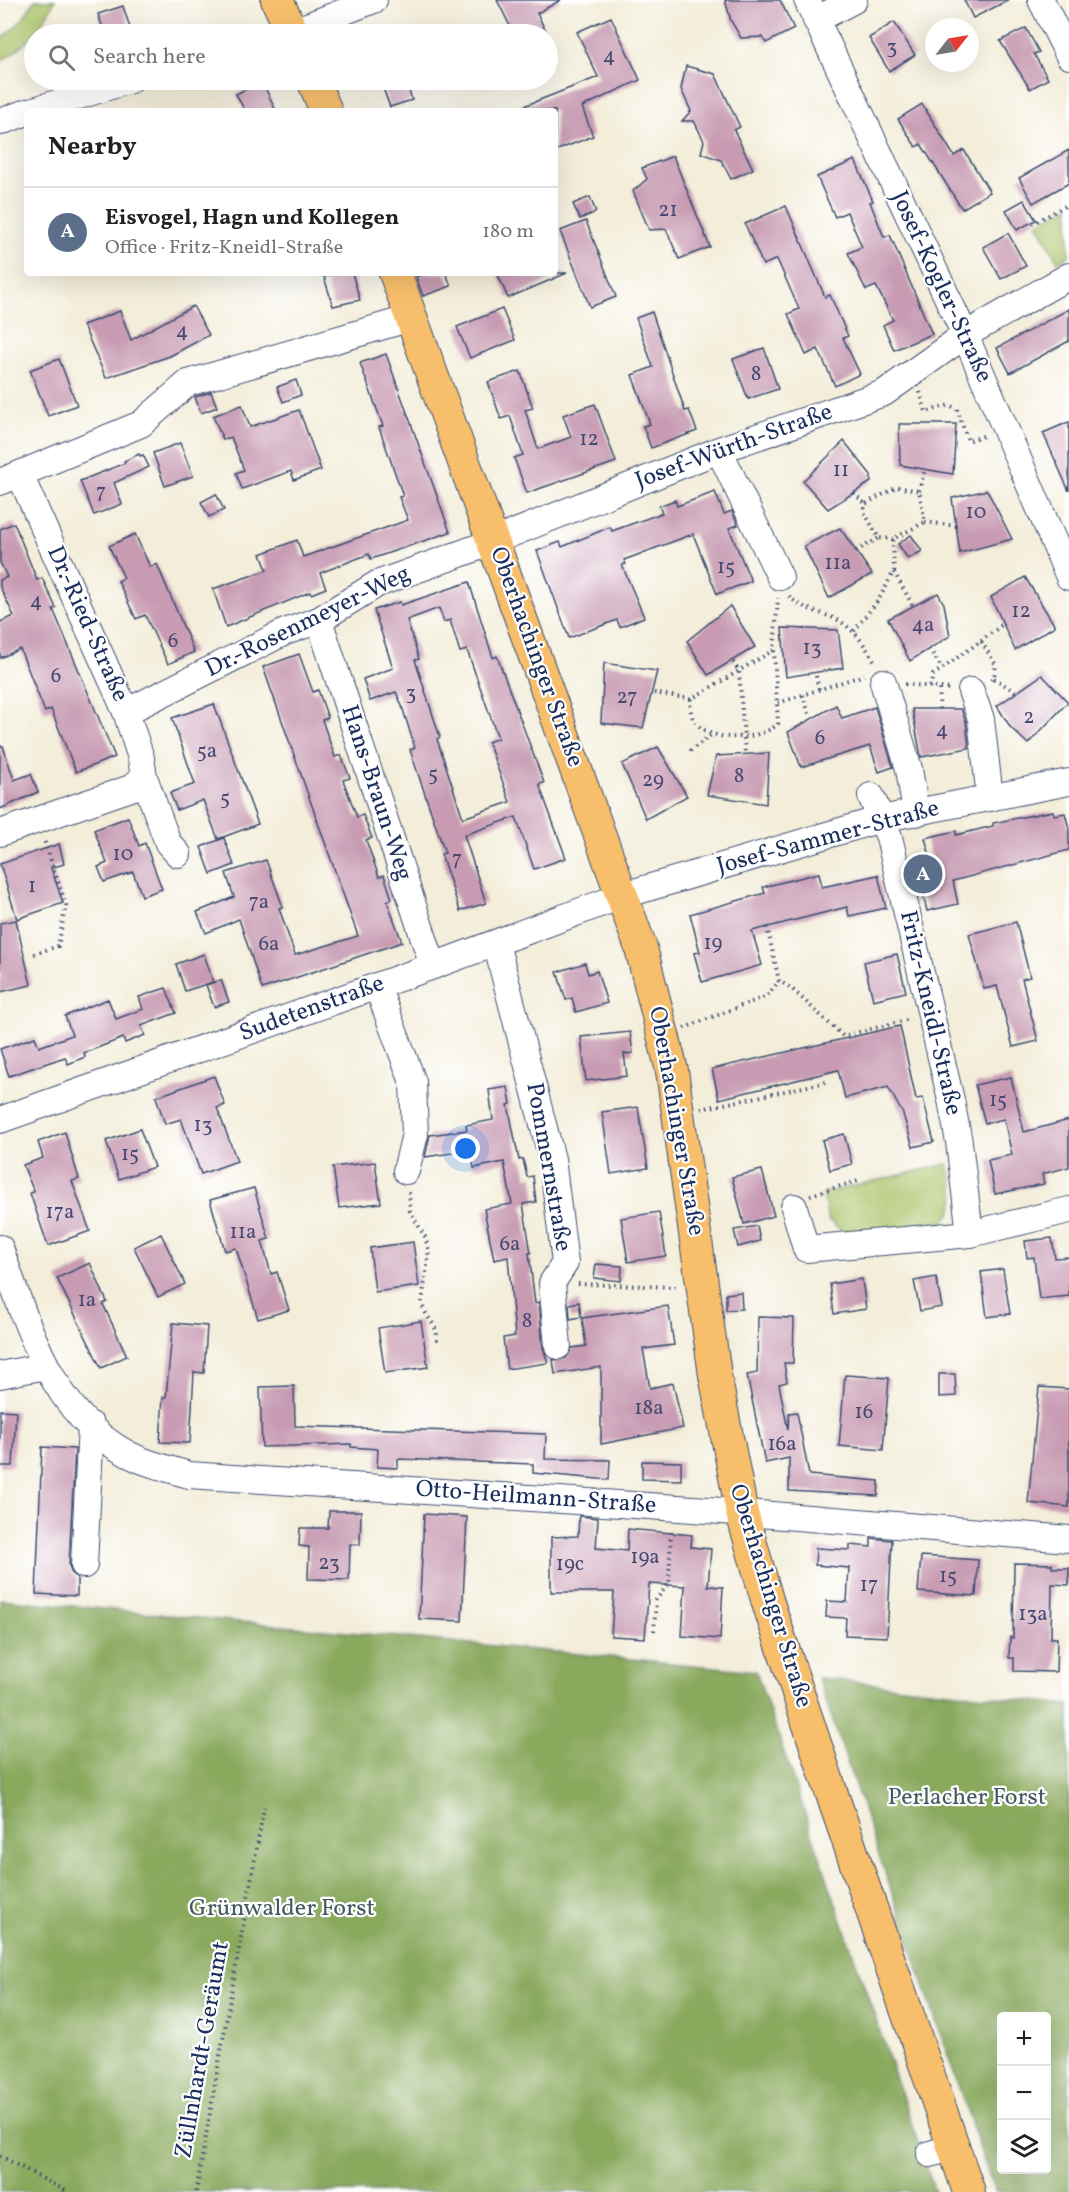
<!DOCTYPE html>
<meta charset="utf-8">
<style>
body{margin:0;font-family:Vollkorn,serif;background:#f6f6f6;color:#202124}
.controls{position:absolute;right:18px;bottom:18px;display:grid;overflow:hidden;border-radius:6px;box-shadow:0 6px 24px #0002}
.controls button{width:54px;height:54px;display:grid;place-items:center;padding:0;border:0;border-bottom:2px solid #e0e0e0;background:#fff;color:#202124;font:30px sans-serif}
.compass{position:absolute;left:925px;top:18px;width:54px;height:54px;border-radius:50%;background:#fff;box-shadow:0 6px 24px #0002;rotate:59deg}
.you{position:absolute;left:466px;top:1149px;width:21px;height:21px;margin:-15px;border:4px solid #fff;border-radius:50%;background:#1a73e8;box-shadow:0 0 0 9px #1a73e833}
.badge{display:grid;place-items:center;width:39px;height:39px;border-radius:50%;background:#c8321e;color:#fff;font-size:20px;font-weight:700}
.pin{position:absolute;translate:-50% -50%;border:3px solid #fff;box-shadow:0 2px 6px #0006}
.list{margin:0;padding:0;list-style:none}
h2{display:flex;justify-content:space-between;align-items:center;height:78px;margin:0;padding:0 24px;font-size:26px}
h2 small{font-size:20px;font-weight:400;color:#757577}
.list li{display:grid;grid-template-columns:39px 1fr auto;gap:18px;align-items:center;box-sizing:border-box;height:90px;padding:0 24px;border-top:2px solid #e0e0e0}
.list b{display:block;font-size:22px;white-space:nowrap}
.list p{margin:0;font-size:20px;white-space:nowrap;color:#757577}
.list em{font-size:20px;font-style:normal;color:#757577}
.icon{flex:none;width:33px;height:33px;fill:none;stroke:currentColor;stroke-width:2;stroke-linecap:round;stroke-linejoin:round}
.map{position:relative;flex:none;width:1069px;height:2192px;overflow:hidden}
.search{position:absolute;background:#fff;box-shadow:0 6px 24px #0002;left:24px;top:24px;width:534px;height:66px;display:flex;align-items:center;gap:15px;box-sizing:border-box;padding:0 21px;border-radius:33px;color:#757577;font-size:22px}
.panel{position:absolute;background:#fff;box-shadow:0 6px 24px #0002;left:24px;top:108px;width:534px;height:168px;border-radius:6px}
.map>svg:first-child{display:block}
.green{fill:#acc369;stroke:#647964;stroke-width:1.5}
.forest{fill:#89a95d;stroke:#526c5e;stroke-width:1.5;fill-rule:evenodd}
.building{fill:#c89bb3;fill-rule:evenodd}
.lines{fill:none;stroke-linecap:round;stroke-linejoin:round}
.minor-casing{stroke:#3b4c70;stroke-width:28}
.major-casing{stroke:#3b4c70;stroke-width:34}
.path{stroke:#3b4c70;stroke-width:4;stroke-dasharray:1.5 4.5;stroke-linecap:butt}
.minor{stroke:#fff;stroke-width:26}
.major{stroke:#f7bf6c;stroke-width:32}
.labels{text-anchor:middle;dominant-baseline:central;stroke-width:4.5;stroke-linejoin:round;paint-order:stroke}
.number-label{font-size:21px;fill:#464a73}
.street-label{font-size:24px;fill:#1b2f5e;stroke:#fff}
.park-label{font-size:24px;fill:#465b61;stroke:#fff}
</style>
<div class="map">
<svg width="1069" height="2192" viewBox="0 0 1069 2192">
<rect width="100%" height="100%" fill="#fff"/>
<filter id="ink" filterUnits="userSpaceOnUse"><feTurbulence type="fractalNoise" baseFrequency=".0167" numOctaves="2"/><feDisplacementMap in="SourceGraphic" scale="12" xChannelSelector="R" yChannelSelector="G"/><feConvolveMatrix kernelMatrix="1 2 1 2 8 2 1 2 1" color-interpolation-filters="sRGB"/></filter>
<filter id="wash" filterUnits="userSpaceOnUse"><feTurbulence type="fractalNoise" baseFrequency=".008" numOctaves="4" result="noise"/><feDisplacementMap in="SourceGraphic" scale="24" xChannelSelector="R" yChannelSelector="G"/><feGaussianBlur stdDeviation="1.35" result="paint"/><feColorMatrix in="noise" values="0 0 0 0 0 0 0 0 0 0 0 0 0 0 0 0 0 1.4 0 .05"/><feComposite in="paint" operator="in"/></filter>
<g filter="url(#wash)">
<rect width="100%" height="100%" fill="#f3edd9"/>
<g class="green">
<path d="M 35,0 L 55,0 C 43,26 25,48 0,61 L 0,41 L 22,20 Z"/>
<polygon points="1069,206 1069,256 1058,262 1037,223"/>
<path d="M 948,1164 C 955,1189 962,1212 936,1226 L 846,1234 L 828,1220 L 823,1193 Z"/>
</g>
<g class="forest">
<polygon points="0,1599 756,1671 935,2192 0,2192"/>
<path d="M 818,1678 L 1069,1705 L 1069,2192 L 995,2192 ZM 1002,2016 L 1046,2016 L 1046,2170 L 1002,2170 Z"/>
</g>
<g id="blocks">
<g class="building">
<polygon points="497,0 561,0 537,13 547,34 514,34"/>
<polygon points="725,0 780,0 794,29 766,43 763,37 741,38 731,21"/>
<polygon points="964,0 1009,0 973,18"/>
<polygon points="123,6 132,34 105,34 98,14"/>
<polygon points="611,17 640,80 582,107 593,136 555,151 555,111 514,110 598,77 577,32"/>
<polygon points="894,22 915,55 889,71 869,38"/>
<polygon points="1026,28 1039,52 1034,54 1048,79 1030,89 1000,41"/>
<polygon points="686,66 715,74 740,127 734,130 753,169 731,179 721,160 701,153 704,141 694,121 682,121 691,111 681,89"/>
<polygon points="380,80 431,80 409,91 412,100 390,107"/>
<polygon points="262,81 276,111 245,111 236,94"/>
<polygon points="922,104 954,156 964,150 990,192 962,209 921,144 916,147 898,119"/>
<polygon points="1069,150 1069,183 1033,203 1019,178"/>
<polygon points="673,156 710,247 679,259 666,229 649,230 633,191 647,179 642,168"/>
<polygon points="855,160 873,201 870,202 884,237 890,235 932,334 894,350 883,325 893,320 876,286 866,290 848,253 862,247 847,212 835,217 817,177"/>
<polygon points="590,197 596,212 580,219 573,204"/>
<polygon points="1024,200 1036,220 1017,230 1006,210"/>
<polygon points="786,206 825,297 830,295 848,336 843,338 860,374 835,386 818,349 806,355 788,314 799,309 777,259 763,265 745,224"/>
<polygon points="586,221 616,297 590,307 560,231"/>
<polygon points="1008,233 1026,266 1001,279 983,247"/>
<polygon points="337,273 352,273 360,300 333,306 324,277"/>
<polygon points="426,273 446,273 451,286 423,296 416,277"/>
<polygon points="497,273 567,273 508,298"/>
<polygon points="193,306 209,335 170,356 106,378 83,325 120,311 131,340"/>
<polygon points="502,309 515,340 470,358 457,327"/>
<polygon points="1069,309 1069,341 1010,373 997,348"/>
<polygon points="652,312 685,411 689,410 697,431 651,448 643,426 650,424 632,375 653,367 636,318"/>
<polygon points="764,348 778,389 748,399 733,359"/>
<polygon points="386,354 450,532 371,559 369,554 320,573 326,588 311,594 310,592 226,627 213,589 267,570 261,554 297,540 303,557 408,520 399,497 403,496 379,427 383,426 360,363"/>
<polygon points="59,359 77,405 48,416 30,370"/>
<polygon points="520,371 533,408 525,410 538,449 571,437 563,415 595,404 616,462 527,493 514,458 523,455 510,416 501,419 488,382"/>
<polygon points="296,380 301,395 283,402 277,387"/>
<polygon points="211,392 217,407 201,413 195,397"/>
<polygon points="242,405 250,427 299,410 321,470 294,480 291,471 242,489 236,473 244,470 231,437 223,440 213,416"/>
<polygon points="1069,422 1069,491 1043,433"/>
<polygon points="899,424 956,424 953,474 900,465"/>
<polygon points="844,441 871,475 871,482 828,509 803,481"/>
<polygon points="180,443 193,476 165,486 153,453"/>
<polygon points="139,454 140,456 143,455 149,467 114,483 122,504 94,515 80,481 125,463 124,461"/>
<polygon points="987,490 1012,539 960,553 952,498"/>
<polygon points="715,492 724,514 732,511 738,525 729,528 751,581 717,594 693,534 624,560 626,564 622,565 644,617 620,627 617,620 569,638 537,551 560,542 562,547 610,527 612,531 662,513 659,506 675,500 677,506"/>
<polygon points="216,494 224,510 209,517 201,502"/>
<polygon points="14,523 37,580 42,578 56,608 53,609 115,757 76,772 51,709 45,712 20,649 0,658 0,622 14,616 0,587 0,580 7,577 0,562 0,529"/>
<polygon points="840,528 872,574 829,598 804,546"/>
<polygon points="135,534 150,567 157,564 194,652 168,664 145,615 136,619 118,581 124,578 109,546"/>
<polygon points="911,535 922,551 908,559 898,544"/>
<polygon points="1025,577 1055,626 1015,650 991,597"/>
<path d="M 469,582 L 493,658 L 497,656 L 544,783 L 539,784 L 566,858 L 534,869 L 516,817 L 464,835 L 486,903 L 460,911 L 441,854 L 445,853 L 410,750 L 415,748 L 402,706 L 396,692 L 370,701 L 363,679 L 393,668 L 374,610 L 400,602 L 401,605 ZM 439,608 L 444,622 L 450,620 L 460,652 L 467,650 L 498,738 L 488,742 L 510,802 L 463,818 L 437,739 L 440,737 L 415,660 L 419,659 L 407,620 Z"/>
<polygon points="938,593 944,604 950,636 910,661 888,619"/>
<polygon points="730,606 755,647 708,675 687,641"/>
<polygon points="782,628 838,630 843,668 786,677"/>
<polygon points="299,654 313,692 318,690 328,718 322,720 335,757 341,755 350,778 343,780 357,817 363,815 372,838 366,840 379,877 384,875 392,899 387,901 402,942 262,989 239,919 206,933 197,912 234,897 226,873 266,860 283,907 279,908 295,955 358,936 263,667"/>
<polygon points="604,663 657,671 643,728 601,723"/>
<polygon points="1042,675 1068,702 1028,744 1011,728 997,706"/>
<polygon points="214,704 258,824 218,839 203,800 177,810 170,793 195,784 172,718"/>
<polygon points="836,705 842,718 875,707 893,767 879,772 870,746 801,767 788,732"/>
<polygon points="912,709 961,709 966,722 969,748 921,757"/>
<polygon points="0,746 3,746 14,780 31,774 38,792 0,809"/>
<polygon points="658,747 687,796 646,819 622,764"/>
<polygon points="769,753 766,804 707,795 716,756"/>
<polygon points="1053,811 1054,815 1065,813 1069,828 1069,850 953,881 958,904 927,911 915,860 930,856 925,838 956,831 956,835 993,826 993,823"/>
<polygon points="128,817 139,846 145,843 162,889 142,896 133,872 104,882 98,867 107,863 94,830"/>
<polygon points="224,838 234,865 211,874 201,847"/>
<polygon points="59,844 64,864 51,868 63,903 17,919 0,864"/>
<polygon points="819,873 822,887 878,875 886,908 849,916 847,907 752,931 762,965 702,982 694,953 700,952 690,914 765,893 763,887"/>
<polygon points="16,920 31,985 0,992 0,923"/>
<polygon points="1016,922 1030,977 1022,979 1038,1041 1013,1047 997,986 984,989 969,934"/>
<polygon points="204,954 213,982 185,991 176,964"/>
<polygon points="897,954 906,992 873,1000 864,962"/>
<polygon points="585,963 588,974 597,971 607,1003 576,1012 572,998 566,1000 557,972"/>
<polygon points="221,980 229,1002 214,1007 206,985"/>
<polygon points="166,988 176,1013 141,1026 145,1035 125,1043 123,1038 84,1053 85,1057 68,1064 65,1057 9,1076 0,1049 35,1037 39,1047 72,1035 65,1016 108,999 116,1019 143,1009 139,997"/>
<polygon points="900,1026 916,1099 923,1098 934,1142 913,1147 903,1114 888,1087 845,1098 838,1070 719,1099 712,1069"/>
<polygon points="630,1032 633,1053 624,1054 627,1076 586,1081 581,1037"/>
<polygon points="214,1076 225,1105 217,1108 237,1161 201,1174 181,1119 165,1124 156,1097"/>
<polygon points="1011,1077 1024,1132 1069,1120 1069,1167 1042,1174 1044,1184 995,1194 988,1160 1012,1155 1004,1119 985,1123 975,1085"/>
<polygon points="508,1087 511,1104 508,1105 519,1160 523,1159 527,1177 533,1176 536,1202 523,1204 531,1253 529,1253 535,1303 539,1302 543,1347 548,1363 507,1369 503,1338 515,1336 508,1257 494,1260 484,1209 512,1204 504,1162 474,1168 471,1150 425,1157 430,1135 467,1130 466,1125 493,1120 489,1090"/>
<polygon points="638,1107 648,1168 611,1174 602,1112"/>
<polygon points="140,1129 154,1167 119,1179 106,1141"/>
<polygon points="65,1132 79,1179 72,1181 90,1231 48,1246 30,1193 34,1192 23,1165 43,1158 38,1142"/>
<polygon points="844,1134 852,1164 830,1170 822,1140"/>
<polygon points="375,1162 381,1203 339,1208 333,1167"/>
<polygon points="762,1170 774,1216 744,1224 732,1177"/>
<polygon points="254,1188 269,1239 262,1241 271,1274 277,1272 289,1310 258,1319 236,1248 225,1251 210,1200"/>
<polygon points="659,1212 666,1256 628,1262 621,1218"/>
<polygon points="757,1226 760,1241 738,1247 734,1230"/>
<polygon points="161,1234 185,1284 158,1297 134,1247"/>
<polygon points="1052,1238 1055,1258 1069,1257 1069,1296 1039,1299 1034,1257 1027,1258 1025,1241"/>
<polygon points="413,1242 419,1286 375,1292 370,1248"/>
<polygon points="90,1263 107,1302 103,1304 127,1356 101,1368 57,1278"/>
<polygon points="596,1264 622,1266 621,1281 594,1278"/>
<polygon points="1003,1269 1010,1314 987,1317 981,1272"/>
<polygon points="936,1277 942,1307 920,1311 914,1281"/>
<polygon points="862,1279 866,1309 834,1314 830,1284"/>
<polygon points="741,1292 742,1309 726,1310 726,1294"/>
<polygon points="579,1302 581,1317 570,1319 569,1304"/>
<polygon points="668,1306 674,1345 643,1349 650,1388 673,1383 683,1428 601,1444 601,1367 555,1374 553,1360 566,1358 572,1348 586,1346 582,1318"/>
<polygon points="758,1317 794,1318 793,1363 784,1363 787,1382 779,1384 788,1430 789,1413 797,1412 809,1475 879,1481 878,1496 789,1491 789,1458 765,1463 747,1375 757,1373"/>
<polygon points="421,1321 428,1367 385,1373 378,1328"/>
<polygon points="173,1323 207,1326 204,1373 194,1372 190,1443 160,1442 163,1397 166,1397"/>
<polygon points="939,1374 955,1374 956,1396 939,1397"/>
<polygon points="845,1375 889,1378 883,1450 839,1446"/>
<polygon points="294,1386 295,1426 546,1434 545,1459 610,1460 609,1480 533,1473 533,1464 398,1459 398,1468 377,1467 378,1449 351,1447 351,1444 262,1447 260,1387"/>
<polygon points="1039,1387 1069,1389 1069,1507 1028,1503"/>
<polygon points="0,1410 16,1411 13,1466 0,1466"/>
<polygon points="42,1447 75,1449 69,1564 71,1572 77,1578 77,1596 36,1594"/>
<polygon points="642,1461 681,1462 681,1480 642,1479"/>
<polygon points="329,1511 361,1511 360,1545 350,1544 349,1580 308,1579 309,1547 299,1546 300,1528 328,1528"/>
<polygon points="424,1514 467,1517 462,1621 419,1619"/>
<polygon points="579,1516 598,1518 596,1548 627,1551 628,1529 692,1535 691,1547 711,1549 708,1586 723,1587 720,1639 682,1636 685,1586 649,1584 645,1638 611,1636 614,1592 551,1592 551,1537 578,1536"/>
<polygon points="871,1538 892,1540 887,1637 845,1635 846,1618 826,1617 827,1601 847,1602 849,1568 815,1565 816,1548 850,1550 850,1545 871,1547"/>
<polygon points="921,1556 978,1560 976,1596 918,1592"/>
<polygon points="1014,1563 1052,1564 1052,1568 1069,1568 1069,1585 1052,1584 1051,1638 1057,1638 1056,1672 1014,1671 1014,1658 1009,1658 1010,1637 1013,1638"/>
</g>
</g>
</g>
<g filter="url(#ink)">
<use href="#blocks" fill-opacity="0" stroke="#3b4c70" stroke-width="1.5"/>
<g class="lines">
<g class="minor-casing">
<g id="minor">
<polyline points="807,0 965,335 1069,577"/>
<polyline points="1041,0 1069,56"/>
<polyline points="816,20 854,0"/>
<polyline points="274,34 307,26 374,0"/>
<polyline points="31,111 130,80"/>
<polyline points="0,122 27,112"/>
<polyline points="719,450 780,577"/>
<polyline points="20,475 126,712 141,758 144,777 168,843 178,854"/>
<polyline points="0,482 141,424 188,383 411,318"/>
<polyline points="319,620 433,966"/>
<polyline points="883,682 909,769 916,813"/>
<polyline points="971,691 981,719 990,798"/>
<polyline points="126,712 285,632 319,620 377,584 476,548 719,450 884,393 965,335 1069,276"/>
<polyline points="871,796 889,837 951,1100 959,1142 970,1234"/>
<polyline points="0,833 131,788 144,777"/>
<polyline points="496,943 552,1159 565,1263 552,1283 558,1346"/>
<polyline points="377,986 413,1082 415,1134 406,1171"/>
<polyline points="0,1120 433,966 624,895 881,819 1069,782"/>
<polyline points="794,1207 806,1249 970,1234 1069,1210"/>
<path d="M 0,1248 C 28,1327 55,1425 141,1460 C 156,1466 173,1470 189,1475 L 722,1511 L 1069,1539"/>
<polyline points="0,1375 45,1366"/>
<polyline points="84,1565 91,1425"/>
<polyline points="930,2154 954,2147"/>
</g>
</g>
<g class="major-casing">
<g id="major">
<polyline points="277,0 293,34"/>
<polyline points="313,80 326,111"/>
<polyline points="395,273 641,948 672,1071 715,1375 742,1513 768,1603 834,1800 969,2192"/>
</g>
</g>
<g class="path">
<polyline points="1032,224 1069,204"/>
<polyline points="920,392 926,412 949,405 957,409 968,441 986,435"/>
<polyline points="919,491 925,469"/>
<polyline points="854,493 865,504"/>
<polyline points="925,522 957,526"/>
<polyline points="856,551 879,538"/>
<polyline points="894,572 913,606"/>
<path d="M 789,596 C 803,611 824,612 841,622 C 856,631 866,647 875,662"/>
<polyline points="854,631 879,599 894,571 893,539 925,522 919,491 897,487 865,504 864,512 879,538 893,539"/>
<polyline points="981,641 1003,624"/>
<polyline points="929,649 942,668"/>
<path d="M 774,650 L 691,699 C 683,744 754,745 778,724 L 774,650 L 778,598"/>
<polyline points="733,662 739,671 745,752"/>
<polyline points="816,676 819,689"/>
<polyline points="994,678 1017,693"/>
<polyline points="905,684 951,689"/>
<polyline points="930,687 933,675 981,641 996,665 994,678 989,681"/>
<polyline points="654,693 691,699"/>
<polyline points="803,695 809,714"/>
<polyline points="778,703 864,675"/>
<polyline points="939,709 940,688"/>
<polyline points="690,751 711,735"/>
<polyline points="767,927 779,981 791,988 843,1036 911,1019"/>
<polyline points="34,954 58,946 66,905 44,840"/>
<polyline points="684,1028 767,996 779,981"/>
<polyline points="701,1109 827,1082"/>
<path d="M 409,1192 L 410,1211 L 425,1237 L 429,1251 L 422,1302 C 425,1321 441,1323 436,1345"/>
<polyline points="810,1195 858,1181"/>
<polyline points="578,1284 678,1287"/>
<polyline points="654,1631 656,1600 669,1583 671,1529"/>
<polyline points="0,2156 68,2192"/>
<polyline points="196,2192 264,1807"/>
</g>
<use href="#minor" class="minor"/>
<use href="#major" class="major"/>
</g>
</g>
<g class="labels">
<g class="number-label">
<text x="892" y="47">3</text>
<text x="609" y="56">4</text>
<text x="668" y="210">21</text>
<text x="182" y="331">4</text>
<text x="756" y="374">8</text>
<text x="589" y="439">12</text>
<text x="841" y="470">11</text>
<text x="101" y="492">7</text>
<text x="976" y="512">10</text>
<text x="838" y="563">11a</text>
<text x="726" y="567">15</text>
<text x="36" y="601">4</text>
<text x="1021" y="611">12</text>
<text x="923" y="625">4a</text>
<text x="173" y="641">6</text>
<text x="812" y="648">13</text>
<text x="56" y="676">6</text>
<text x="411" y="693">3</text>
<text x="627" y="697">27</text>
<text x="1029" y="717">2</text>
<text x="942" y="730">4</text>
<text x="820" y="738">6</text>
<text x="207" y="751">5a</text>
<text x="433" y="774">5</text>
<text x="739" y="776">8</text>
<text x="653" y="780">29</text>
<text x="225" y="798">5</text>
<text x="123" y="854">10</text>
<text x="457" y="859">7</text>
<text x="32" y="886">1</text>
<text x="259" y="902">7a</text>
<text x="713" y="943">19</text>
<text x="269" y="944">6a</text>
<text x="998" y="1100">15</text>
<text x="203" y="1125">13</text>
<text x="130" y="1154">15</text>
<text x="60" y="1212">17a</text>
<text x="243" y="1232">11a</text>
<text x="510" y="1244">6a</text>
<text x="87" y="1300">1a</text>
<text x="527" y="1321">8</text>
<text x="649" y="1408">18a</text>
<text x="864" y="1412">16</text>
<text x="782" y="1444">16a</text>
<text x="645" y="1557">19a</text>
<text x="329" y="1563">23</text>
<text x="570" y="1564">19c</text>
<text x="948" y="1576">15</text>
<text x="869" y="1585">17</text>
<text x="1033" y="1614">13a</text>
</g>
<g class="street-label">
<text transform="translate(941 287) rotate(65)">Josef-Kogler-Straße</text>
<text transform="translate(734 447) rotate(-20)">Josef-Würth-Straße</text>
<text transform="translate(308 622) rotate(-26)">Dr.-Rosenmeyer-Weg</text>
<text transform="translate(87 624) rotate(66)">Dr.-Ried-Straße</text>
<text transform="translate(536 657) rotate(70)">Oberhachinger Straße</text>
<text transform="translate(376 793) rotate(72)">Hans-Braun-Weg</text>
<text transform="translate(828 838) rotate(-15)">Josef-Sammer-Straße</text>
<text transform="translate(312 1009) rotate(-20)">Sudetenstraße</text>
<text transform="translate(930 1013) rotate(77)">Fritz-Kneidl-Straße</text>
<text transform="translate(676 1121) rotate(80)">Oberhachinger Straße</text>
<text transform="translate(548 1167) rotate(80)">Pommernstraße</text>
<text transform="translate(536 1498) rotate(4)">Otto-Heilmann-Straße</text>
<text transform="translate(770 1596) rotate(73)">Oberhachinger Straße</text>
<text transform="translate(203 2050) rotate(-80)">Züllnhardt-Geräumt</text>
</g>
<g class="park-label">
<text x="967" y="1798">Perlacher Forst</text>
<text x="282" y="1909">Grünwalder Forst</text>
</g>
</g>
</svg>
<div class="controls">
<button>+</button>
<button>−</button>
<button><svg class="icon" aria-label="layers" viewBox="0 0 24 24"><path d="M12 4l9 5-9 5-9-5zM3 14l9 5 9-5"/></svg></button>
</div>
<svg class="compass" viewBox="-18 -18 36 36"><path d="M0-13l5 13h-10z" fill="#e53935"/><path d="M0 13l5-13h-10z" fill="#757577"/></svg>
<div class="you"></div>
<div class="pin badge" style="left:923px;top:874px;background:#5c6f8a">A</div>
<div class="search"><svg class="icon" aria-label="search" viewBox="0 0 24 24"><circle cx="10" cy="10" r="6"/><path d="M15 15l6 6"/></svg>Search here</div>
<section class="panel">
<h2>Nearby<small></small></h2>
<ul class="list">
<li><span class="badge" style="background:#5c6f8a">A</span><div><b>Eisvogel, Hagn und Kollegen</b><p>Office · Fritz-Kneidl-Straße</p></div><em>180 m</em></li>
</ul>
</section>
</div>
